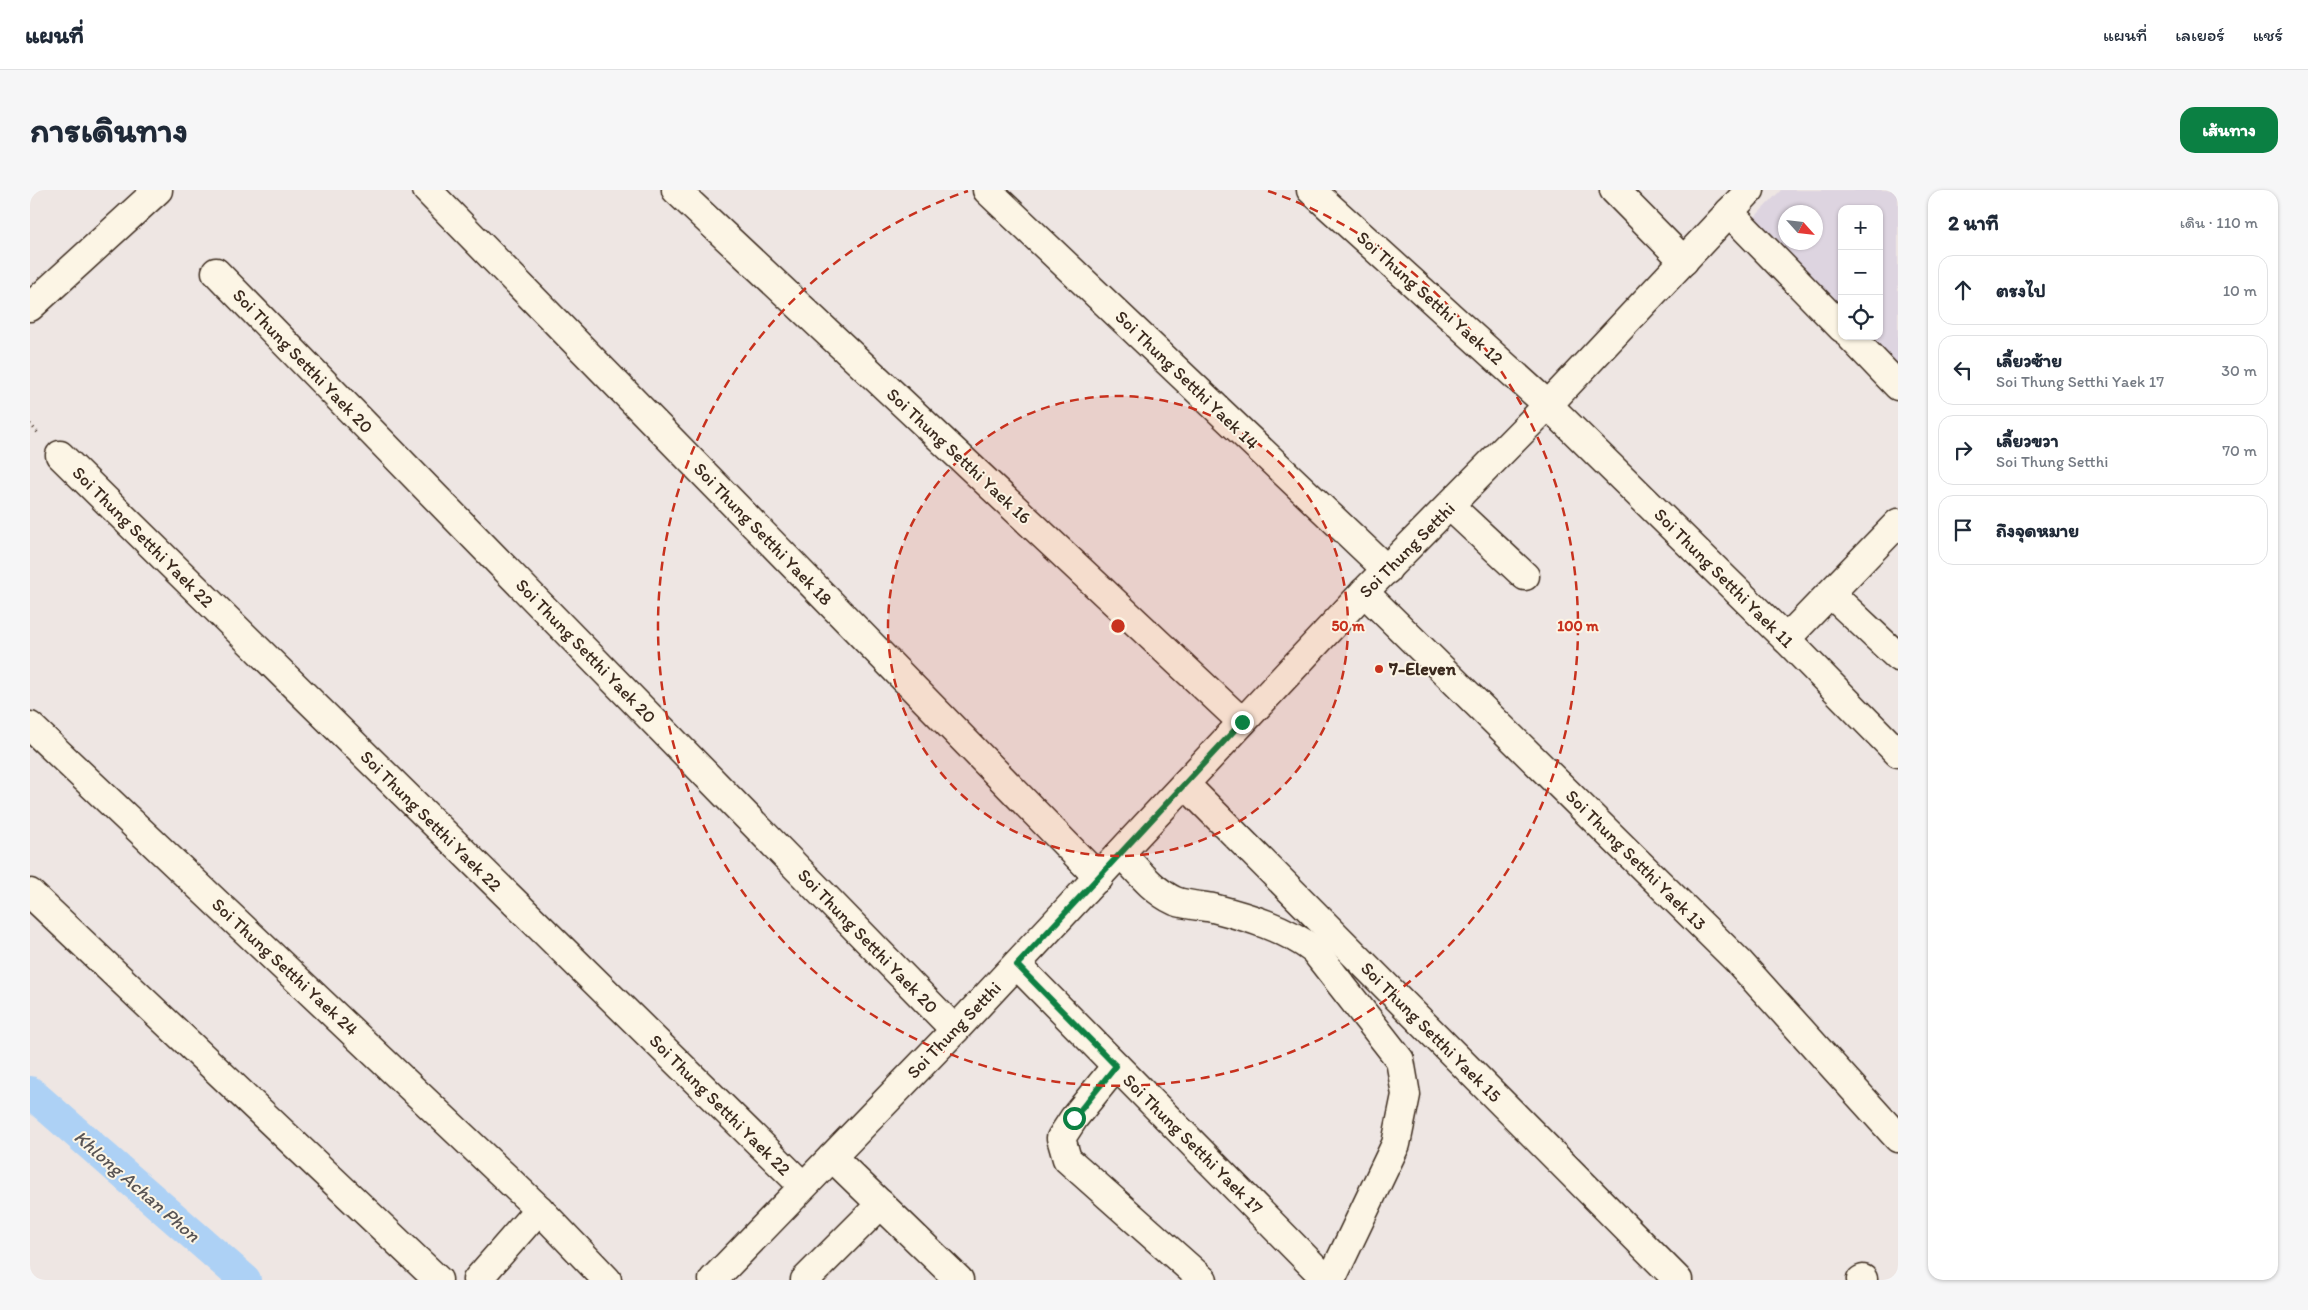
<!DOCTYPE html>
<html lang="th">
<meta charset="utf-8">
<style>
body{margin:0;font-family:Itim,"Playpen Sans Thai",sans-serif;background:#f6f6f7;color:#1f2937}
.controls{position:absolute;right:15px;top:15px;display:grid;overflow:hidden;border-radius:10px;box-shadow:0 1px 4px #0004}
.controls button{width:45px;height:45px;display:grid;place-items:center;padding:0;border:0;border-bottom:1px solid #e0e1e3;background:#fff;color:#1f2937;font:25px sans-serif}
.compass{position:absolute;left:1748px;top:15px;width:45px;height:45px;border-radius:50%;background:#fff;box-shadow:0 1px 4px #0004;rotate:117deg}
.stop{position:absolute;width:15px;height:15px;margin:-11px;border:4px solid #0b8043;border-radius:50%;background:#fff}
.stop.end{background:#0b8043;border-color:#fff;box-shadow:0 1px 5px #0008}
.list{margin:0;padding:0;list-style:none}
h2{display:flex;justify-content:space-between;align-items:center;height:65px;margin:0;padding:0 20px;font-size:21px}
h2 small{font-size:16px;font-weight:400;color:#747a83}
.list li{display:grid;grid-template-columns:32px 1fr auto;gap:15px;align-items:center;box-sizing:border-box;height:70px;margin:0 10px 10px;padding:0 10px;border:1px solid #e0e1e3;border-radius:15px}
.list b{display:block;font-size:19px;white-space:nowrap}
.list p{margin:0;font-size:16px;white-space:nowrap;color:#747a83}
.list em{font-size:16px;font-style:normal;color:#747a83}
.icon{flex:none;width:28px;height:28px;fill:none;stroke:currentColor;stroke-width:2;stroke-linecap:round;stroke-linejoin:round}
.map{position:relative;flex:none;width:1868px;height:1090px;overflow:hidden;border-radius:15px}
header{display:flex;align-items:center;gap:30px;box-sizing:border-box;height:70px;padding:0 25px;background:#fff;border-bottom:1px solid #e0e1e3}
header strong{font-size:24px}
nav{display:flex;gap:28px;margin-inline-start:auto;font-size:18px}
.intro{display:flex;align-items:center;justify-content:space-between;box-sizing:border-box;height:120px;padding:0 30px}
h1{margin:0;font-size:35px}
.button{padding:12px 22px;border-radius:15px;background:#0b8043;color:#fff;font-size:18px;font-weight:700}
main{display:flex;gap:30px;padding:0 30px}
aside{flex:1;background:#fff;border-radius:15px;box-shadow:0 1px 4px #0004}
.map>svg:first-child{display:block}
.built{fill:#ddd4e0;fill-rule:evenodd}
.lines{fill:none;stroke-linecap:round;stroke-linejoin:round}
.canal{stroke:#add1f5;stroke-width:32}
.minor-casing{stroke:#3b2a1e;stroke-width:31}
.major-casing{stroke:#3b2a1e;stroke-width:31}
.path{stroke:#3b2a1e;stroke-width:3;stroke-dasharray:1 4;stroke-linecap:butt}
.minor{stroke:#fcf5e5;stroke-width:28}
.major{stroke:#fcf5e5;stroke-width:28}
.route{stroke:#0b8043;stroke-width:6}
.ring{fill:none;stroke:#c8321e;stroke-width:2.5;stroke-dasharray:9 6}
.poi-dot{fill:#c8321e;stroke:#fcf5e5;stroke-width:2}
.labels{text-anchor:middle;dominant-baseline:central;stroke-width:4;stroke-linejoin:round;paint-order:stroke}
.street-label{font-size:18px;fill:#3b2a1e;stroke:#fcf5e5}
.poi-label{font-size:18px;font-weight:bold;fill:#3b2a1e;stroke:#fcf5e5;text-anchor:start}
.water-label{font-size:19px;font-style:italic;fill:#585454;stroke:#fcf5e5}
.centre{fill:#c8321e;stroke:#fcf5e5;stroke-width:2.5}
.ring-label{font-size:15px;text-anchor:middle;font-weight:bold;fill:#c8321e;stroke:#fcf5e5;stroke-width:4;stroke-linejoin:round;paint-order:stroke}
</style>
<header>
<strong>แผนที่</strong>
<nav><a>แผนที่</a><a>เลเยอร์</a><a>แชร์</a></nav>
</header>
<div class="intro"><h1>การเดินทาง</h1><a class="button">เส้นทาง</a></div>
<main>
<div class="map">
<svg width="1868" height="1090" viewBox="0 0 1868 1090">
<rect width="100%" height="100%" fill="#eee6e3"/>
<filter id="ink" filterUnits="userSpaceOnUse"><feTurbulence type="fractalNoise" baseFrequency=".02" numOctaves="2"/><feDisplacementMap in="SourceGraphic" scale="10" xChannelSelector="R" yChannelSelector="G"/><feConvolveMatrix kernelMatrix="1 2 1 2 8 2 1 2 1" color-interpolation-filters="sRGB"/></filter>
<g filter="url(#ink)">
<path class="built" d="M 1751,0 L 1868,0 L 1868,180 L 1835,146 L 1849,146 L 1849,19 L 1812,19 L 1812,123 L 1721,31 ZM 1756,22 L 1786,22 L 1786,52 L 1756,52 Z"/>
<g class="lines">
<polyline class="canal" points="0,902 215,1090"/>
<g class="minor-casing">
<g id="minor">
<polyline points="397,0 1069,688"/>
<polyline points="646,0 1212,532"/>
<polyline points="957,0 1357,380"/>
<polyline points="1281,0 1518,215 1756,449 1868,563"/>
<polyline points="1584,0 1654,71"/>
<polyline points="1699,22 1812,138"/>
<polyline points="186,82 925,840"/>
<polyline points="0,117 128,0"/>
<polyline points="1820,146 1868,196"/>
<polyline points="30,265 773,996"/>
<polyline points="1420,316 1495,386"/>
<polyline points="1334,402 1709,772 1868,948"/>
<polyline points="1801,404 1868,467"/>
<polyline points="1756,449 1868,333"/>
<polyline points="0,536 509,1019 577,1090"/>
<polyline points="1155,594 1648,1090"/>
<path d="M 1091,663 C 1107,680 1123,701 1145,711 C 1156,715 1171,716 1183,718 C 1218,727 1255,738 1284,760 L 1370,870 L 1376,905 L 1366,954 L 1301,1090"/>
<polyline points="0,703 408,1090"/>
<polyline points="987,775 1297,1090"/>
<polyline points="1086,876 1044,928 1031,948 1037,969 1173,1090"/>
<polyline points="802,967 929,1090"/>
<polyline points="447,1090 509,1019"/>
<polyline points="775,1090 851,1014"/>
<polyline points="1831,1090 1833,1089"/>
</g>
</g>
<g class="major-casing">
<polyline id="major" points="683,1090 925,840 1334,402 1518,215 1720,0"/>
</g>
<polyline class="path" points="0,234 10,245"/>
<use href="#minor" class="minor"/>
<use href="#major" class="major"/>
</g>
</g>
<g class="lines" filter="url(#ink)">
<polyline class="route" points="1044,928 1086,876 987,775 1212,532"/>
</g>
<circle cx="1088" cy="436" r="230" fill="#c8321e" fill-opacity=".12"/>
<g class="ring">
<circle cx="1088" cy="436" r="230"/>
<path d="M1238 1A460 460 0 1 1 938 1"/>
</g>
<circle class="poi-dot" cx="1349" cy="479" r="5"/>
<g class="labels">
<g class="street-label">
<text transform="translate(1400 108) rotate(42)">Soi Thung Setthi Yaek 12</text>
<text transform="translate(273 171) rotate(46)">Soi Thung Setthi Yaek 20</text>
<text transform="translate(1157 190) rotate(44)">Soi Thung Setthi Yaek 14</text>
<text transform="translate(929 266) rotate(43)">Soi Thung Setthi Yaek 16</text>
<text transform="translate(733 344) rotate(46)">Soi Thung Setthi Yaek 18</text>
<text transform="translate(113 347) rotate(45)">Soi Thung Setthi Yaek 22</text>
<text transform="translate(1377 360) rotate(-45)">Soi Thung Setthi</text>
<text transform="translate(1694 388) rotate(45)">Soi Thung Setthi Yaek 11</text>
<text transform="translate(556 461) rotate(46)">Soi Thung Setthi Yaek 20</text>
<text transform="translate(401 631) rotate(45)">Soi Thung Setthi Yaek 22</text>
<text transform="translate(1606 670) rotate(45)">Soi Thung Setthi Yaek 13</text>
<text transform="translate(838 751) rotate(46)">Soi Thung Setthi Yaek 20</text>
<text transform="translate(255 777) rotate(43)">Soi Thung Setthi Yaek 24</text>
<text transform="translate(924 840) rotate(-46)">Soi Thung Setthi</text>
<text transform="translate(1401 842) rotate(45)">Soi Thung Setthi Yaek 15</text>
<text transform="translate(690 915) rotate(45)">Soi Thung Setthi Yaek 22</text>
<text transform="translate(1163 954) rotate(45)">Soi Thung Setthi Yaek 17</text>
</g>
<g class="poi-label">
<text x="1359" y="479">7-Eleven</text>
</g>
<g class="water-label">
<text transform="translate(107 996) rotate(41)">Khlong Achan Phon</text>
</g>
</g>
<circle cx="1088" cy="436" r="8" class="centre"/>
<g class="ring-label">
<text x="1318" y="441">50 m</text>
<text x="1548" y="441">100 m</text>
</g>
</svg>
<div class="controls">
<button>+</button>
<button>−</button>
<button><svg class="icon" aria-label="locate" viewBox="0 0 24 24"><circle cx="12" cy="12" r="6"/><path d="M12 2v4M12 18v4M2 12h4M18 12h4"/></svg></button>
</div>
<svg class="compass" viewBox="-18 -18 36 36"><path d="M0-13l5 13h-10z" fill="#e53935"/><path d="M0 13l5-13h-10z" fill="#747a83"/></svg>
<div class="stop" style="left:1044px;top:928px"></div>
<div class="stop end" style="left:1212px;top:532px"></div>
</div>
<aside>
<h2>2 นาที<small>เดิน · 110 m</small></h2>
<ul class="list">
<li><svg class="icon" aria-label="ahead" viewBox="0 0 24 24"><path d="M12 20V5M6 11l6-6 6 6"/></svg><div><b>ตรงไป</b></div><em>10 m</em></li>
<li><svg class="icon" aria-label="left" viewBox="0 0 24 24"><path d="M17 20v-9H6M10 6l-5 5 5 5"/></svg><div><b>เลี้ยวซ้าย</b><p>Soi Thung Setthi Yaek 17</p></div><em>30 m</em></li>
<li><svg class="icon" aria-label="right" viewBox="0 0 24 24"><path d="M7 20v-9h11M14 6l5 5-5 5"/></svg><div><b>เลี้ยวขวา</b><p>Soi Thung Setthi</p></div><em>70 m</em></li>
<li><svg class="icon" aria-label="arrive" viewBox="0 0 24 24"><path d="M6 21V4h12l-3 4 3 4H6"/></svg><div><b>ถึงจุดหมาย</b></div></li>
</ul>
</aside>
</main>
